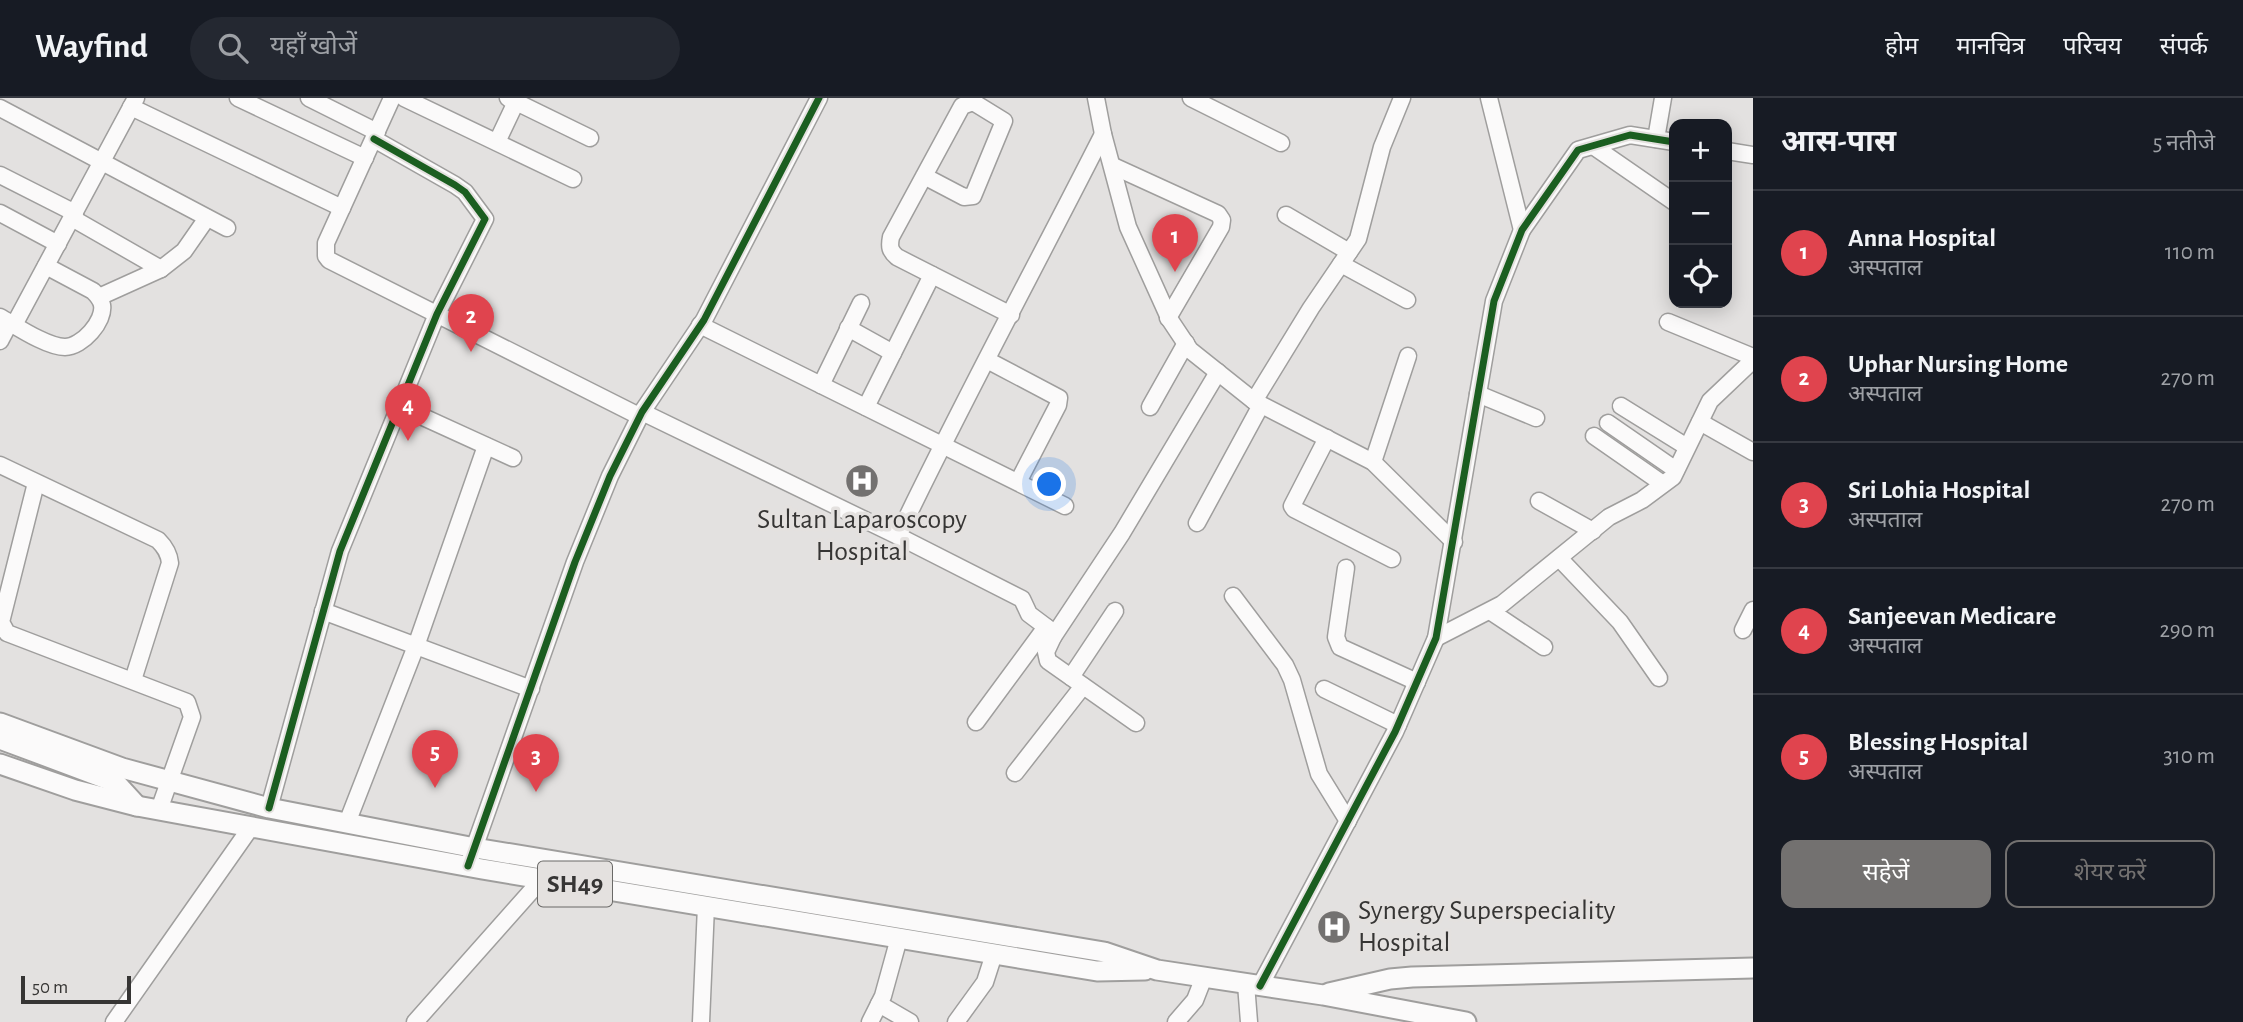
<!DOCTYPE html>
<html lang="hi">
<meta charset="utf-8">
<style>
body{margin:0;font-family:"Alegreya Sans","Noto Sans Devanagari",sans-serif;background:#242831;color:#f1f3f6}
.controls{position:absolute;right:21px;top:21px;display:grid;overflow:hidden;border-radius:14px;box-shadow:0 4px 18px #0003}
.controls button{width:63px;height:63px;display:grid;place-items:center;padding:0;border:0;border-bottom:2px solid #363941;background:#171b24;color:#f1f3f6;font:35px sans-serif}
.scale{position:absolute;left:21px;bottom:18px;width:110px;box-sizing:border-box;padding-left:7px;border:4px solid #363534;border-top:0;font-size:19px;line-height:24px;white-space:nowrap;color:#363534;-webkit-text-stroke:5px #e4e1df;paint-order:stroke}
.you{position:absolute;left:1050px;top:387px;width:24px;height:24px;margin:-18px;border:5px solid #fff;border-radius:50%;background:#1a73e8;box-shadow:0 0 0 10px #1a73e833}
.badge{display:grid;place-items:center;width:46px;height:46px;border-radius:50%;background:#737170;color:#fff;font-size:23px;font-weight:700}
.pin{position:absolute;translate:-50% -58px;filter:drop-shadow(0 2px 4px #0008)}
.pin::after{content:'';position:absolute;top:37px;width:24px;height:21px;background:inherit;clip-path:polygon(0 0,100% 0,50% 100%)}
.list{margin:0;padding:0;list-style:none}
h2{display:flex;justify-content:space-between;align-items:center;height:91px;margin:0;padding:0 28px;font-size:30px}
h2 small{font-size:23px;font-weight:400;color:#9ea1a6}
.list li{display:grid;grid-template-columns:46px 1fr auto;gap:21px;align-items:center;box-sizing:border-box;height:126px;padding:0 28px;border-top:2px solid #363941}
.list b{display:block;font-size:26px;white-space:nowrap}
.list p{margin:0;font-size:23px;white-space:nowrap;color:#9ea1a6}
.list em{font-size:23px;font-style:normal;color:#9ea1a6}
.actions{display:flex;gap:14px;padding:21px 28px}
.actions a{flex:1;padding:16px 0;border:2px solid #737170;border-radius:14px;text-align:center;font-size:24px;color:#737170}
.actions .main{background:#737170;color:#fff}
.icon{flex:none;width:38px;height:38px;fill:none;stroke:currentColor;stroke-width:2;stroke-linecap:round;stroke-linejoin:round}
.map{position:relative;flex:none;width:1753px;height:924px;overflow:hidden}
header{display:flex;align-items:center;gap:42px;box-sizing:border-box;height:98px;padding:0 35px;background:#171b24;border-bottom:2px solid #363941}
header strong{font-size:33px}
nav{display:flex;gap:38px;margin-inline-start:auto;font-size:24px}
.search{width:490px;height:63px;background:#242831;display:flex;align-items:center;gap:18px;box-sizing:border-box;padding:0 24px;border-radius:38px;color:#9ea1a6;font-size:26px}
main{display:flex}
aside{flex:1;background:#171b24}
.map>svg:first-child{display:block}
.lines{fill:none;stroke-linecap:round;stroke-linejoin:round}
.minor-casing{stroke:#9f9e9d;stroke-width:19}
.major-casing{stroke:#9f9e9d;stroke-width:23}
.minor{stroke:#fbfafa;stroke-width:16}
.major{stroke:#fbfafa;stroke-width:19}
.cycleway-casing{stroke:#e4e1df;stroke-width:11}
.cycleway{stroke:#1b5e20;stroke-width:7}
.labels{text-anchor:middle;dominant-baseline:central;stroke-width:7;stroke-linejoin:round;paint-order:stroke}
.shield{fill:#e4e1df;stroke:#6a6967;stroke-width:2}
.shield-label{font-size:26px;font-weight:bold;fill:#363534}
.poi-label{font-size:28px;fill:#363534;stroke:#e4e1df}
</style>
<header>
<strong>Wayfind</strong>
<div class="search"><svg class="icon" aria-label="search" viewBox="0 0 24 24"><circle cx="10" cy="10" r="6"/><path d="M15 15l6 6"/></svg>यहाँ खोजें</div>
<nav><a>होम</a><a>मानचित्र</a><a>परिचय</a><a>संपर्क</a></nav>
</header>
<main>
<div class="map">
<svg width="1753" height="924" viewBox="0 0 1753 924">
<rect width="100%" height="100%" fill="#e3e1e0"/>
<g class="lines">
<g class="minor-casing">
<g id="minor">
<polyline points="238,0 365,60"/>
<polyline points="309,0 377,34"/>
<polyline points="392,0 326,145 326,158 329,162 639,318"/>
<polyline points="404,0 573,81"/>
<polyline points="508,0 590,40"/>
<polyline points="1096,0 1103,36 1128,129 1170,222 1190,252 1254,303 1373,364 1454,444"/>
<polyline points="1191,0 1281,45"/>
<polyline points="1489,0 1522,132"/>
<polyline points="131,9 342,110"/>
<polyline points="0,10 227,130"/>
<polyline points="1656,41 1663,0"/>
<polyline points="497,44 516,4"/>
<polyline points="1593,48 1674,104"/>
<polyline points="1727,53 1753,57"/>
<polyline points="1113,68 1218,116 1222,122 1221,129 1168,220"/>
<polyline points="0,77 75,115"/>
<path d="M 924,78 L 964,99 L 973,98 L 1004,23 L 973,4 L 962,8 L 891,139 C 889,149 890,153 897,159 L 1011,217"/>
<polyline points="0,115 58,146"/>
<polyline points="1286,117 1349,154"/>
<polyline points="72,120 161,171"/>
<polyline points="1341,166 1407,202"/>
<polyline points="99,199 161,171 184,153 207,120"/>
<path d="M 0,219 C 16,228 47,249 65,249 C 82,249 105,223 102,207 C 101,201 97,197 93,193 L 46,168"/>
<polyline points="1668,224 1753,259"/>
<polyline points="14,227 136,0"/>
<polyline points="700,227 1065,408"/>
<polyline points="848,230 893,255"/>
<polyline points="0,243 10,224"/>
<polyline points="987,262 1059,300 1058,307 1018,384"/>
<polyline points="821,287 861,205"/>
<polyline points="1478,296 1536,320"/>
<polyline points="1254,303 1311,210 1358,141 1382,49 1402,0"/>
<polyline points="399,308 513,360"/>
<polyline points="1621,308 1687,349"/>
<polyline points="866,309 932,177"/>
<polyline points="1150,309 1186,245"/>
<polyline points="642,314 898,438 1022,501 1029,516 1049,531 1053,539 1046,554 1048,563 1136,625"/>
<polyline points="1700,324 1753,354"/>
<polyline points="1608,325 1676,372"/>
<polyline points="1594,338 1663,386"/>
<polyline points="1327,340 1292,408 1294,411 1392,461"/>
<polyline points="1373,364 1408,258"/>
<path d="M 0,367 L 158,442 C 165,449 169,455 170,465 L 133,582"/>
<polyline points="36,385 1,524 7,535 187,604 192,619 159,712"/>
<polyline points="1539,403 1593,433"/>
<polyline points="1197,425 1261,307"/>
<path d="M 898,438 C 963,302 1035,170 1103,36"/>
<polyline points="1559,460 1620,524 1659,580"/>
<polyline points="1346,470 1336,539 1340,549 1417,584"/>
<polyline points="1233,498 1285,567 1292,582 1319,676 1348,723"/>
<polyline points="323,513 531,591"/>
<polyline points="1490,513 1544,549"/>
<polyline points="1743,532 1753,512"/>
<polyline points="1053,539 1122,435 1218,274"/>
<polyline points="1436,540 1502,506 1609,419 1642,402 1673,379 1710,303 1749,266 1753,265"/>
<polyline points="1071,579 1115,513"/>
<polyline points="1324,591 1398,627"/>
<polyline points="976,624 1046,529"/>
<polyline points="1015,675 1083,588"/>
<polyline points="269,710 340,453 437,216 485,121 465,94 455,87 374,41"/>
<polyline points="347,725 416,548 486,348"/>
<polyline points="471,759 575,464 610,378 642,314 704,222 819,0"/>
<polyline points="1246,886 1249,924"/>
<polyline points="1260,888 1395,634 1436,540 1494,203 1522,132 1578,52 1630,37 1674,44"/>
<polyline points="879,906 910,924"/>
<polyline points="114,924 251,729"/>
<polyline points="415,924 542,781"/>
<polyline points="701,924 706,808"/>
<polyline points="870,924 883,898 899,840"/>
<polyline points="956,924 985,884 994,856"/>
<polyline points="1176,924 1195,902 1204,879"/>
</g>
</g>
<g class="major-casing">
<g id="major">
<polyline points="0,625 122,670 269,710 475,750 1104,854 1157,872 1323,897 1466,924"/>
<polyline points="0,641 115,684 137,708"/>
<polyline points="0,666 75,692 137,708 482,771 1097,873 1145,872"/>
<polyline points="1329,895 1390,881 1412,879 1753,870"/>
</g>
</g>
<use href="#minor" class="minor"/>
<use href="#major" class="major"/>
<g class="cycleway-casing">
<g id="cycleway">
<polyline points="269,710 340,453 437,216 485,121 465,94 455,87 374,41"/>
<polyline points="468,768 575,464 610,378 642,314 704,222 819,0"/>
<polyline points="1260,888 1395,634 1436,540 1494,203 1522,132 1578,52 1630,37 1674,44"/>
</g>
</g>
<use href="#cycleway" class="cycleway"/>
</g>
<defs>
<g id="hospital-disc" transform="scale(1.75)"><circle r="9.5" fill="#737170" stroke="#e4e1df"/><path d="M-5-5h3v3.5h4V-5h3V5h-3V1.5h-4V5h-3Z" fill="#fff"/></g>
</defs>
<g fill-rule="evenodd">
<use href="#hospital-disc" x="862" y="383"/>
<use href="#hospital-disc" x="1334" y="829"/>
</g>
<g class="labels">
<rect class="shield" x="538" y="763.5" width="74" height="45" rx="5"/>
<g class="shield-label">
<text x="575" y="786">SH49</text>
</g>
<g class="poi-label">
<text x="862" y="422">Sultan Laparoscopy<tspan x="862" dy="32">Hospital</tspan></text>
<text x="1358" y="813" text-anchor="start">Synergy Superspeciality<tspan x="1358" dy="32">Hospital</tspan></text>
</g>
</g>
</svg>
<div class="controls">
<button>+</button>
<button>−</button>
<button><svg class="icon" aria-label="locate" viewBox="0 0 24 24"><circle cx="12" cy="12" r="6"/><path d="M12 2v4M12 18v4M2 12h4M18 12h4"/></svg></button>
</div>
<div class="scale">50 m</div>
<div class="you"></div>
<div class="pin badge" style="left:1175px;top:174px;background:#e0444e">1</div>
<div class="pin badge" style="left:471px;top:254px;background:#e0444e">2</div>
<div class="pin badge" style="left:536px;top:694px;background:#e0444e">3</div>
<div class="pin badge" style="left:408px;top:343px;background:#e0444e">4</div>
<div class="pin badge" style="left:435px;top:690px;background:#e0444e">5</div>
</div>
<aside>
<h2>आस-पास<small>5 नतीजे</small></h2>
<ul class="list">
<li><span class="badge" style="background:#e0444e">1</span><div><b>Anna Hospital</b><p>अस्पताल</p></div><em>110 m</em></li>
<li><span class="badge" style="background:#e0444e">2</span><div><b>Uphar Nursing Home</b><p>अस्पताल</p></div><em>270 m</em></li>
<li><span class="badge" style="background:#e0444e">3</span><div><b>Sri Lohia Hospital</b><p>अस्पताल</p></div><em>270 m</em></li>
<li><span class="badge" style="background:#e0444e">4</span><div><b>Sanjeevan Medicare</b><p>अस्पताल</p></div><em>290 m</em></li>
<li><span class="badge" style="background:#e0444e">5</span><div><b>Blessing Hospital</b><p>अस्पताल</p></div><em>310 m</em></li>
</ul>
<div class="actions"><a class="main">सहेजें</a><a>शेयर करें</a></div>
</aside>
</main>
